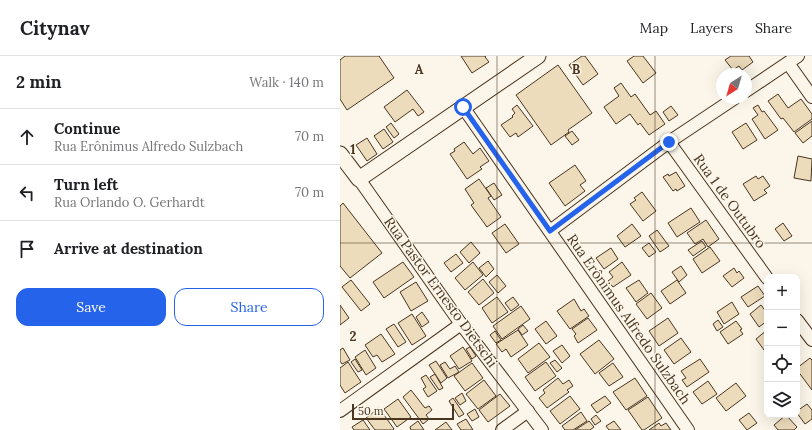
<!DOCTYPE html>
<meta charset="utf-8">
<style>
body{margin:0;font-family:Lora,serif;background:#f2f2f2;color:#202124}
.controls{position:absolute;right:12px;bottom:12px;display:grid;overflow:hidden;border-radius:8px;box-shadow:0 4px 16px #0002}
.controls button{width:36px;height:36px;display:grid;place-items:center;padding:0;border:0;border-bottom:1px solid #e0e0e0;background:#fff;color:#202124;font:20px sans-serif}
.compass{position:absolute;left:376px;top:12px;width:36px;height:36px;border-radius:50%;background:#fff;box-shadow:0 4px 16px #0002;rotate:217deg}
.scale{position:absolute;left:12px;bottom:10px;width:102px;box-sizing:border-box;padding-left:4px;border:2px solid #4a3520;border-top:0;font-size:11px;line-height:14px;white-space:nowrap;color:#4a3520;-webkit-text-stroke:3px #fbf6e9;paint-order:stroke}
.stop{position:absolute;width:12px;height:12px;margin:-9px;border:3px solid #2563eb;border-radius:50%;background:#fff}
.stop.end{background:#2563eb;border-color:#fff;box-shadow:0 1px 4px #0008}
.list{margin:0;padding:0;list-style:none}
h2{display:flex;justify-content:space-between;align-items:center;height:52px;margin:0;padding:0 16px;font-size:17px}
h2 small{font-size:13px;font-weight:400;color:#757577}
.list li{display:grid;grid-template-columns:26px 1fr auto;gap:12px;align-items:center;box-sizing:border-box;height:56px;padding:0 16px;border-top:1px solid #e0e0e0}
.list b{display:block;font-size:15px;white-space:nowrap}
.list p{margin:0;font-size:13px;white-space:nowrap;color:#757577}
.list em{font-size:13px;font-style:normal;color:#757577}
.actions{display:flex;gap:8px;padding:12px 16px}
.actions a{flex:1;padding:9px 0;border:1px solid #2563eb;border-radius:12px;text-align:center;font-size:14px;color:#2563eb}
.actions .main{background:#2563eb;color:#fff}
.icon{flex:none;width:22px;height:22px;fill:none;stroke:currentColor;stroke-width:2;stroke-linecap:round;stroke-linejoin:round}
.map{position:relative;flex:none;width:472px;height:374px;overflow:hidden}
header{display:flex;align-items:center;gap:24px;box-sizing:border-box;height:56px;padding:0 20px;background:#fff;border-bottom:1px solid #e0e0e0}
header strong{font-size:19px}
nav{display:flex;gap:22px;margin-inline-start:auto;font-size:14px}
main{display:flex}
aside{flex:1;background:#fff}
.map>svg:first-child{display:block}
.building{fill:#ecdcbc;stroke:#4a3520}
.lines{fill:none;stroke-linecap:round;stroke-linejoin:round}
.minor-casing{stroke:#4a3520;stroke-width:14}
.tertiary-casing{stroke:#4a3520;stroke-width:17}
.minor{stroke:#fbf6e9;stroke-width:12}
.tertiary{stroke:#fbf6e9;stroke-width:15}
.route{stroke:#2563eb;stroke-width:5}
.grid{fill:none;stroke:#4a3520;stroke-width:1;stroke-opacity:0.55}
.labels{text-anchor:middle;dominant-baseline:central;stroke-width:3;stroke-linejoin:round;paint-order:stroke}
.street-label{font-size:14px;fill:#4a3520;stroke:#fbf6e9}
.grid-label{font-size:13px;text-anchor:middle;font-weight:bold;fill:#4a3520;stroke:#fbf6e9;stroke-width:3;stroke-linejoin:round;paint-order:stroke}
</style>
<header>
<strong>Citynav</strong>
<nav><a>Map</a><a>Layers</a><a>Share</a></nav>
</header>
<main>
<aside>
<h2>2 min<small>Walk · 140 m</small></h2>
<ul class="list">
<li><svg class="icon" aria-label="ahead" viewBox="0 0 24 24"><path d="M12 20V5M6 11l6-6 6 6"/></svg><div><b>Continue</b><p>Rua Erônimus Alfredo Sulzbach</p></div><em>70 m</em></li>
<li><svg class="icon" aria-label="left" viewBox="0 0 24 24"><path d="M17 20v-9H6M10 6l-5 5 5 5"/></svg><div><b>Turn left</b><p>Rua Orlando O. Gerhardt</p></div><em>70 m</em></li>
<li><svg class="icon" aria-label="arrive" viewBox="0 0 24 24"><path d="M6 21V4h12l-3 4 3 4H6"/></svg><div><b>Arrive at destination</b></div></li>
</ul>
<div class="actions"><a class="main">Save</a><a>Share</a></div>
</aside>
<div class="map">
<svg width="472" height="374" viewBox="0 0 472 374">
<rect width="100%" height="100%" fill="#fbf6e9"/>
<g class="building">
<polygon points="5,0 39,0 54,22 7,54 0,43 0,4"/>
<polygon points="121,0 146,0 145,1 149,6 132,17"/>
<polygon points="242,0 245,0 258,18 243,29 229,9"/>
<polygon points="294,0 303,0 316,17 303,27 287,5"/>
<polygon points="391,0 409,0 413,6 402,14 399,10 393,14 385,4"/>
<polygon points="218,9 252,57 228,74 229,76 211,89 176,39"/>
<polygon points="281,27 291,41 295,38 310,59 316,55 325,68 309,79 300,67 298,69 290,58 276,68 264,51 279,40 274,32"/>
<polygon points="67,34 84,56 78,60 73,53 55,66 44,51"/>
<polygon points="438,38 448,52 461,43 472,58 472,63 454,76 443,62 441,63 428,45"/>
<polygon points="177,49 193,70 178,81 176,77 170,81 161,69 173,61 172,60 175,57 172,53"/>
<polygon points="418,49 422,56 424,55 438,74 425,83 412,63 418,59 413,52"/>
<polygon points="331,50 338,59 329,65 323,56"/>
<polygon points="472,65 472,80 463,87 455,77"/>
<polygon points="51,67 59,78 54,82 46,71"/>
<polygon points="406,67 417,84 403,93 392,76"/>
<polygon points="44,73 53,86 43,93 34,80"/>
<polygon points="232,75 239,84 232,89 225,80"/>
<polygon points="27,82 37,98 27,105 16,89"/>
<polygon points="124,86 133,98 140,92 149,105 140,111 142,113 127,123 110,98 115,95 114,93"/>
<polygon points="458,100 472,103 471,125 454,122"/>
<polygon points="235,109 246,125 240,129 245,135 225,150 209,127"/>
<polygon points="336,116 345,130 337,135 336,133 333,135 323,121 328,118 329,120"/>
<polygon points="416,120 418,123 423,120 430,130 424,134 427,137 414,145 403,128"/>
<polygon points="139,123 151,140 148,142 161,161 147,171 131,149 134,147 125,133"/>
<polygon points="154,127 162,139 154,144 146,132"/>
<polygon points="302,136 316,155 303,165 290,148 296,144 294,142"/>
<polygon points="3,147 42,197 10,222 0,210 0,150"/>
<polygon points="351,152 360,166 337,181 328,167"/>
<polygon points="366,164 379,183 368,191 363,183 355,188 347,177"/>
<polygon points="443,167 452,180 444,185 435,173"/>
<polygon points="165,168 179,188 166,197 152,177"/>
<polygon points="292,168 301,180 285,191 277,180"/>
<polygon points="317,174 329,190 320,196 309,180"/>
<polygon points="362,185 366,191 353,200 348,194"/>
<polygon points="131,186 140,197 129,207 120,196"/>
<polygon points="309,187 316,196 309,201 302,192"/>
<polygon points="370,191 380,205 362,217 353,203"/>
<polygon points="271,192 278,203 264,213 256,202"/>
<polygon points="116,198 123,207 111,216 104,207"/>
<polygon points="148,205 154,213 146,221 139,212"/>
<polygon points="63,206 74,221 44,242 33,226"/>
<polygon points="133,206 143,219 125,234 115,222"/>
<polygon points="282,206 291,219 273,231 268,225 273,221 269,216"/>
<polygon points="341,210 347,219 339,226 332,216"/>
<polygon points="394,212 397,217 399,215 404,222 392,231 383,220"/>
<polygon points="157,219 166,230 158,237 149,226"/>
<polygon points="143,223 154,237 139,249 128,236"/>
<polygon points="11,224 30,248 21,255 2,231"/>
<polygon points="299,224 308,237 296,246 286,232"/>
<polygon points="337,224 346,237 330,248 321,235"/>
<polygon points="76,226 88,245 71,255 60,236"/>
<polygon points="418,230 425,240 408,251 401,241"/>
<polygon points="311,237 322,252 307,263 296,248"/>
<polygon points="157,241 168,256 152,267 142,252"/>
<polygon points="173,241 179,249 171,255 165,247"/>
<polygon points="234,243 241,255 244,253 249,260 230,273 217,255"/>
<polygon points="392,246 399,258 384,268 377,256"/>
<polygon points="0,249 9,262 0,269"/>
<polygon points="421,249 427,257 427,265 419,271 410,258"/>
<polygon points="181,250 190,263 162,283 153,270"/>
<polygon points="82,256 89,266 82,271 76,261"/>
<polygon points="72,258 86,280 72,289 58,267"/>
<polygon points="248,262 257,274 238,287 234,280 236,278 232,273"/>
<polygon points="328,262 338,277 319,290 309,275"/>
<polygon points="378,264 383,271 377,275 373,268"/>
<polygon points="206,265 217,280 206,288 195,273"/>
<polygon points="396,265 402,273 400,274 403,278 388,288 380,276"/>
<polygon points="54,268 66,286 58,291 46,273"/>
<polygon points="183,269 188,275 182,279 178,273"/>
<polygon points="178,274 188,289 171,301 166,293 162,296 156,288"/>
<polygon points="427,274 427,298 416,283"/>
<polygon points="155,275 161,284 156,287 150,279"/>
<polygon points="41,278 55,298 42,306 37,299 33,301 25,289"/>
<polygon points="341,282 351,296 334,308 324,294"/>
<polygon points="259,284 274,303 255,318 240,298"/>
<polygon points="199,287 210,301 188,317 178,303"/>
<polygon points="222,289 230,300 222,307 213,295"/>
<polygon points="123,291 132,305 119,313 110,300"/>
<polygon points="130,291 136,300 132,303 126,293"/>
<polygon points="3,292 10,304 2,308 0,305 0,294"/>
<polygon points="25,294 36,312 26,319 15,301"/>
<polygon points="470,302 472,304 472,334 457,314 457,312"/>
<polygon points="15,303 22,314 18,316 11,306"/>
<polygon points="360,303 369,316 347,331 342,324 346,322 341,315"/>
<polygon points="215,304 222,312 217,316 210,307"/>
<polygon points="96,305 107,322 101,327 89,309"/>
<polygon points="8,306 21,326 5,337 0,329 0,312"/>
<polygon points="105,306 110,313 115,310 119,316 108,322 100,309"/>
<polygon points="206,306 216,320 195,335 185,321"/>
<polygon points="132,307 143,322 125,335 114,320"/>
<polygon points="273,307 283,321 269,330 259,317"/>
<polygon points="95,318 103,332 99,334 90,321"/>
<polygon points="86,319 97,335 88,341 83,333 86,331 81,322"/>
<polygon points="218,322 223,328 229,324 233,330 227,334 229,336 207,352 199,342 205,337 203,334"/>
<polygon points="295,322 307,340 286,354 273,336"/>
<polygon points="144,324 156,340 138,353 126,338"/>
<polygon points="368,325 377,338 362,348 353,336"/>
<polygon points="396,327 406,340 386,355 376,342"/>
<polygon points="71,334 85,352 89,350 92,354 86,359 89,363 83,368 63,341"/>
<polygon points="122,337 126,345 120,349 115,342"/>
<polygon points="160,338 170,350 148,366 139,354"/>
<polygon points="230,340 240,353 220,368 210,355"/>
<polygon points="265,340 271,347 257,357 251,349"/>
<polygon points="308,341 322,362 304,374 302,374 288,354"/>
<polygon points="113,342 124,358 119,361 109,345"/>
<polygon points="58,343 71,361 57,371 44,353"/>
<polygon points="467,348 472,354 472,363 465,368 457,357 457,355"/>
<polygon points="39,352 54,373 53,374 35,374 26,362"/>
<polygon points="135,353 139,361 132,365 127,358"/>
<polygon points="241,356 247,365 233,374 225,374 222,370"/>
<polygon points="409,357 417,367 407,374 399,364"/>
<polygon points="256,359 261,365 255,369 251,363"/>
<polygon points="446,359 457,371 454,374 438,374 434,369"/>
<polygon points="126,363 133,374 121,374 117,368"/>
<polygon points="23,364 30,374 14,374 12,371"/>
<polygon points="78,365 84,374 71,374 70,371"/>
<polygon points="249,365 254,371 250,374 235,374"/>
<polygon points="274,365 281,374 269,374 266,370"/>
<polygon points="106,366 112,374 95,374"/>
<polygon points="319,367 321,370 326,367 331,374 309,374"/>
</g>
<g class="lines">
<g class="minor-casing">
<g id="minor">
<polyline points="448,7 472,41"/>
<polyline points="406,35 458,0"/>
<polyline points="123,51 348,374"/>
<polyline points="329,86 427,222"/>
<polyline points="19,123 121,268 202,374"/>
<polyline points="210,175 329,86 395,42"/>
<polyline points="457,264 472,284"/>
<polyline points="0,355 121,268"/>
<polyline points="162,374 188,355"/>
</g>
</g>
<g class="tertiary-casing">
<polyline id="tertiary" points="0,98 19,123 198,0"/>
</g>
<use href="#minor" class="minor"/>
<use href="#tertiary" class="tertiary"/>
</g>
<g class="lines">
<polyline class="route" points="123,51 210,175 329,86"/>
</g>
<path class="grid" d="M 157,0 L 157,374M 315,0 L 315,374M 0,187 L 472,187"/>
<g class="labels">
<g class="street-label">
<text transform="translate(390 145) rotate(54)">Rua 1 de Outubro</text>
<text transform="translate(101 236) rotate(54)">Rua Pastor Ernesto Dietschi</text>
<text transform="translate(289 263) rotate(55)">Rua Erônimus Alfredo Sulzbach</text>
</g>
</g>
<g class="grid-label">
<text x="79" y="18">A</text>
<text x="236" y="18">B</text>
<text x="13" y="98">1</text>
<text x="13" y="285">2</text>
</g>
</svg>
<div class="controls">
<button>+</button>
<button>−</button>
<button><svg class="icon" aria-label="locate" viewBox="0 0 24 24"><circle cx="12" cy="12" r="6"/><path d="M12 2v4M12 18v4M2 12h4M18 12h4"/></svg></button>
<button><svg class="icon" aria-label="layers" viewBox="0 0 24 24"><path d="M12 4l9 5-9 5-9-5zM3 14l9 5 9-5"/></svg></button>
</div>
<svg class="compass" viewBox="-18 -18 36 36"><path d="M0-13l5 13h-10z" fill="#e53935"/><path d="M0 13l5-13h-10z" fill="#757577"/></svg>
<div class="scale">50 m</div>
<div class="stop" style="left:123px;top:51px"></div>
<div class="stop end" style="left:329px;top:86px"></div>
</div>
</main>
